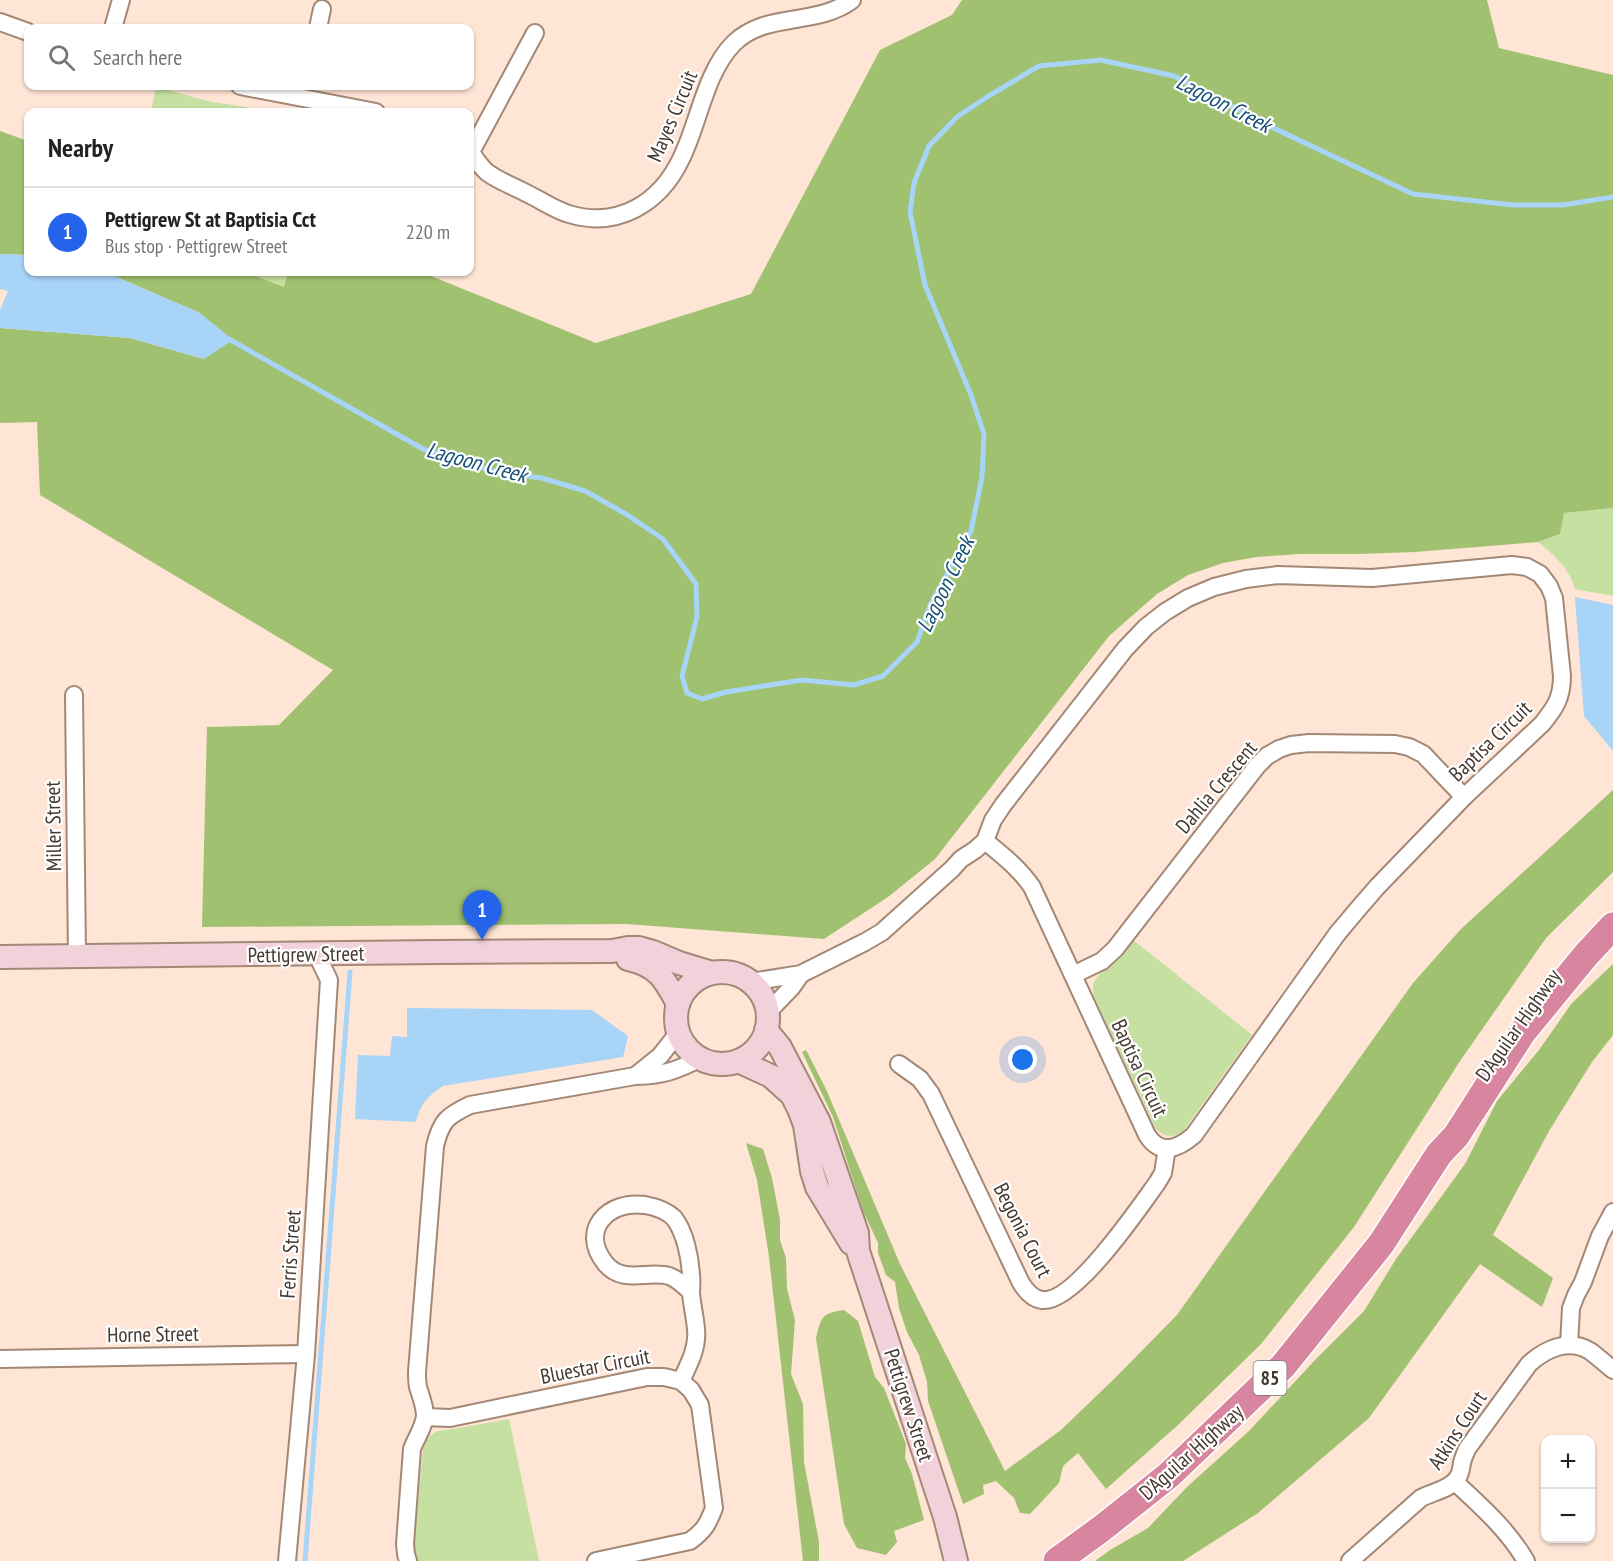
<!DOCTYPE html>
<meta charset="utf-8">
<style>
body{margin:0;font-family:"PT Sans Narrow",sans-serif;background:#f2f2f2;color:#222}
.controls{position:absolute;right:18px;bottom:18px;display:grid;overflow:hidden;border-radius:12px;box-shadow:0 2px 4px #0004}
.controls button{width:54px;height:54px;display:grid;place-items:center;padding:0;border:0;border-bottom:2px solid #e0e0e0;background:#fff;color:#222;font:30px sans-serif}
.you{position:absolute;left:1023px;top:1060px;width:21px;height:21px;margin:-15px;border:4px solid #fff;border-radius:50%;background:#1a73e8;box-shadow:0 0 0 9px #1a73e833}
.badge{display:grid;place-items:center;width:39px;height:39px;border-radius:50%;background:#2563eb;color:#fff;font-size:20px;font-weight:700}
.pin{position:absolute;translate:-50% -50px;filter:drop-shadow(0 2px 3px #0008)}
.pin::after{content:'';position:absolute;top:32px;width:21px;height:18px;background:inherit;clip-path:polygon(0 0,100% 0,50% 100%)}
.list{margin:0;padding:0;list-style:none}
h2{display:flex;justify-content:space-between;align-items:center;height:78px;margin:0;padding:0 24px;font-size:26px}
h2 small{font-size:20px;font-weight:400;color:#767676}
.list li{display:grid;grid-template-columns:39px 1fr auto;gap:18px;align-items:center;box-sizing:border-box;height:90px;padding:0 24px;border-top:2px solid #e0e0e0}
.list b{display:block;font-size:22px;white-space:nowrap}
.list p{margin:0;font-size:20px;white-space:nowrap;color:#767676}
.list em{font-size:20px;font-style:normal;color:#767676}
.icon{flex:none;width:33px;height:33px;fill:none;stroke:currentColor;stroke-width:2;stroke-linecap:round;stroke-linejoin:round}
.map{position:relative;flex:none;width:1613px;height:1561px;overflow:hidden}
.search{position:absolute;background:#fff;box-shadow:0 2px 4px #0004;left:24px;top:24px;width:450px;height:66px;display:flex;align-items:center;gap:15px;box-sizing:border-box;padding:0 21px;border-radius:12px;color:#767676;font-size:22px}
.panel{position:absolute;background:#fff;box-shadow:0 2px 4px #0004;left:24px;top:108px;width:450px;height:168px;border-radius:12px}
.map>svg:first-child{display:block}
.green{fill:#c5e0a0}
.forest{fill:#9fc170}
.water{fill:#a8d4f8}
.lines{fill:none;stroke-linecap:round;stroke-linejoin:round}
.stream{stroke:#a8d4f8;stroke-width:5}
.minor-casing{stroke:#a48876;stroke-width:20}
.secondary-casing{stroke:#a48876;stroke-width:26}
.trunk-casing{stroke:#fff;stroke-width:30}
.minor{stroke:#fff;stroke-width:16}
.secondary{stroke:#f1d2db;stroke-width:22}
.trunk{stroke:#d8869f;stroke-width:27}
.labels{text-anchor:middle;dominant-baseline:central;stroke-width:4.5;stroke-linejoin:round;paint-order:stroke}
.shield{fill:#fff;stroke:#7c746e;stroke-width:1.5}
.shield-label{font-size:20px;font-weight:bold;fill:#443830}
.street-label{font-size:21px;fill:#443830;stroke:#fff}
.water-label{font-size:22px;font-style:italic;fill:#144e74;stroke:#fff}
</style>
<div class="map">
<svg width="1613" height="1561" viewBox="0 0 1613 1561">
<rect width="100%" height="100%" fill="#fee5d5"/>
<g class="green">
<polygon points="156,87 212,102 280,112 151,112"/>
<polygon points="246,272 288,272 284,287"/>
<path d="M 1613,508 L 1613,596 L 1575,589 C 1570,569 1553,554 1538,542 L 1560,534 L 1564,513 Z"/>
<path d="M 1132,939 L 1252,1035 L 1184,1130 C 1174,1138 1166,1138 1156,1129 L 1094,997 C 1089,977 1102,974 1113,962 C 1120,955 1126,947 1132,939 Z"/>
<polygon points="509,1419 539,1561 418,1561 415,1553 414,1544 423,1450 425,1442 431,1435 438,1431 459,1428"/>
</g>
<g class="forest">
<polygon points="962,0 1487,0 1499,48 1613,75 1613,508 1564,513 1560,534 1538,542 1415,552 1358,554 1300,554 1256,557 1223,563 1188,575 1157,594 1109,636 935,859 888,897 824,939 627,924 202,927 207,727 279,725 333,670 40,495 37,422 0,423 0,328 130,338 204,359 200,313 105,272 246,272 284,287 288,272 421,272 596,343 751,294 880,50 952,15"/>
<polygon points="0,131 28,141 28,255 0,254"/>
<polygon points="1613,790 1613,872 1546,938 1460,1061 1354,1227 1261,1344 1179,1424 1106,1489 1078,1453 1063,1466 1059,1483 1030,1514 1020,1513 1014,1498 996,1481 983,1485 984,1494 963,1504 928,1401 927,1382 919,1355 907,1332 899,1308 895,1282 886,1275 878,1253 878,1243 863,1211 833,1117 802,1052 806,1050 826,1089 900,1264 1005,1471 1061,1430 1116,1377 1177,1315 1413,983 1461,929"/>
<polygon points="1613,964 1613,1035 1592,1062 1549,1131 1493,1235 1553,1278 1542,1307 1480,1264 1369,1418 1258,1513 1183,1561 1095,1561 1110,1550 1148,1528 1187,1487 1249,1431 1316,1359 1364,1311 1396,1259 1465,1164 1497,1101 1539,1050 1572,1003"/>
<polygon points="746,1143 763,1149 772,1178 780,1220 780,1240 786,1258 787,1289 795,1320 791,1374 803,1404 804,1462 819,1542 819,1561 803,1561 769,1257 757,1180"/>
<path d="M 844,1310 L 858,1321 L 875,1377 L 884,1388 L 906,1444 L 905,1458 L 912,1474 L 924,1520 L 894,1531 L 897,1542 L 886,1555 L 857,1548 L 844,1524 L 816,1338 C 821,1317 822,1313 844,1310 Z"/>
</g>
<g class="water">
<polygon points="0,254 28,255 28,272 105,272 200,313 233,340 204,359 130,338 0,328 0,310 8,291 0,289"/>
<polygon points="1575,597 1613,605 1613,751 1584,716"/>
<path d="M 407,1008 L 592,1010 L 628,1036 L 623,1057 L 443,1086 C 428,1096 420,1104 416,1122 L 355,1119 L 358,1055 L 390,1056 L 392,1036 L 407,1037 Z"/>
</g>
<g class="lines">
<g class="stream">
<polyline points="227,338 423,449 496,472 542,478 585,491 626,514 663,539 696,584 697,617 682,676 687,693 702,699 726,692 802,680 854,685 883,676 917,642 930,605 971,531 982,477 984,434 971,395 925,285 910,212 914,183 929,146 958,116 992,94 1039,66 1101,60 1174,76 1265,124 1413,194 1513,205 1563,205 1613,197"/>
<polyline points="305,1561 350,972"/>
</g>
<g class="minor-casing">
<g id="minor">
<polyline points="0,22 28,32"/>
<polyline points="113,28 121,0"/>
<polyline points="318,28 322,9"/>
<polyline points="240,86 376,112"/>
<path d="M 470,152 C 476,158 480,167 488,173 C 499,181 515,187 528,194 C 541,200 555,210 569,214 C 618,229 660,203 681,159 C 699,123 705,72 734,43 C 767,11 816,27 852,0"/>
<polyline points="471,152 535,33"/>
<polyline points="74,695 77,956"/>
<polyline points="1073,975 1102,961 1115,949 1257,766 1267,756 1279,749 1291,745 1309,743 1395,744 1409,747 1423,754 1464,797"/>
<path d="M 751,982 L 801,974 L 865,942 L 882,932 L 952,869 L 961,859 L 975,850 L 985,841 L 993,820 L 1003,805 L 1125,649 L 1146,627 L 1165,612 L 1188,598 L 1214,587 L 1246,579 L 1278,575 L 1372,578 L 1512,565 L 1527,567 L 1540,574 L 1549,586 L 1554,598 L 1562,676 C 1562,698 1555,708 1542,724 L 1464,797 L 1377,887 L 1358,909 L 1337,934 L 1194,1135 C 1178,1149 1160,1156 1147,1135 L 1032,887 C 1019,868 1002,855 985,841"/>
<polyline points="768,1012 792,987 801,974"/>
<path d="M 899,1064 L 920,1079 L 931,1094 L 1021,1283 C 1026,1291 1033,1299 1042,1300 C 1074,1304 1139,1208 1157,1183 L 1163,1173 L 1167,1148"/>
<polyline points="635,1076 660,1056 679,1032"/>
<polyline points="1569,1345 1571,1308 1576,1295 1583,1282 1600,1236 1613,1212"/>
<polyline points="0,1359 306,1354"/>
<path d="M 681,1381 C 689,1364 698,1348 696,1329 C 695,1317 692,1305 691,1293 C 691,1287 692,1281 691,1275 C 690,1257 685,1232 674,1218 C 666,1210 656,1207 645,1205 C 608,1200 579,1230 605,1263 C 622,1285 648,1270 669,1276 C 678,1279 684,1286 691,1292"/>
<path d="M 425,1417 L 450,1418 L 647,1377 L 664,1377 L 681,1381 L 691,1390 L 700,1405 L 714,1508 C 708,1524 704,1531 690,1541 L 596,1561"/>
<path d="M 1455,1482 C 1481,1506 1508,1530 1526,1561"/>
<polyline points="287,1561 306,1354 329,980 316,953"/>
<path d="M 408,1561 L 406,1554 L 405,1544 L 412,1449 C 416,1438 424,1427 425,1416 C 425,1406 421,1397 418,1387 C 417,1382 417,1377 417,1372 L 435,1146 C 441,1121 447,1116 470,1105 L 635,1076 C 662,1076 678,1070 701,1058"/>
<path d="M 1350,1561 L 1421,1498 C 1432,1492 1452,1489 1458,1477 C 1461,1473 1461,1468 1462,1463 C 1463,1458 1465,1454 1467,1449 L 1529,1364 C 1545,1349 1569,1338 1590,1351 C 1598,1357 1606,1364 1613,1370"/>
</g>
</g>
<g class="secondary-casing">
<g id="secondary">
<polyline points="0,957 438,952 612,951 628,948 639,948 653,952 679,963 712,973"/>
<path d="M 628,959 C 657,965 665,979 678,1004"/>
<circle cx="722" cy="1018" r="46"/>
<polyline points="766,1030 780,1047 819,1122 857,1233 858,1251 945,1517 956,1561"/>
<polyline points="738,1061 771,1076 792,1095 799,1109 805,1125 812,1171 817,1187 851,1243"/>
</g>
</g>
<g class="trunk-casing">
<polyline id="trunk" points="1057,1561 1101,1529 1169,1475 1283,1366 1381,1244 1439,1154 1456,1136 1522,1033 1586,955 1613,926"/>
</g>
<use href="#minor" class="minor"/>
<use href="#secondary" class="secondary"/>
<use href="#trunk" class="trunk"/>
</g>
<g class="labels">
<rect class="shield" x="1253.5" y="1361" width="33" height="34" rx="4.5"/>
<g class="shield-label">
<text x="1270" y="1378">85</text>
</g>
<g class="street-label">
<text transform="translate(672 116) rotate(-67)">Mayes Circuit</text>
<text transform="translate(1490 741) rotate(-44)">Baptisa Circuit</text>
<text transform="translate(1216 787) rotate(-50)">Dahlia Crescent</text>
<text transform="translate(53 826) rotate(-91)">Miller Street</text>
<text transform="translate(306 954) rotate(-1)">Pettigrew Street</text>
<text transform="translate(1518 1025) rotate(-55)">D'Aguilar Highway</text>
<text transform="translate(1140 1068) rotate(65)">Baptisa Circuit</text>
<text transform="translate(1023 1230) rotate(63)">Begonia Court</text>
<text transform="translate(290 1254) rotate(-86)">Ferris Street</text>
<text transform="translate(153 1334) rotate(-1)">Horne Street</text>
<text transform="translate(595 1366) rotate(-11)">Bluestar Circuit</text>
<text transform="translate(909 1405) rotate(72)">Pettigrew Street</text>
<text transform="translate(1457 1430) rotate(-57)">Atkins Court</text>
<text transform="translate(1191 1452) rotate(-42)">D'Aguilar Highway</text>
</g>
<g class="water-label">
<text transform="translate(1224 103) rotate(27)">Lagoon Creek</text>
<text transform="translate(477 462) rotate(15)">Lagoon Creek</text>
<text transform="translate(945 584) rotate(-64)">Lagoon Creek</text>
</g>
</g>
</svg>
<div class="controls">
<button>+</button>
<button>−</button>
</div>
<div class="you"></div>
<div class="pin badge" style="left:482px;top:940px">1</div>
<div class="search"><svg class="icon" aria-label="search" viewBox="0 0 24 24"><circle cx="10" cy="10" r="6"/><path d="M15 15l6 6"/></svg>Search here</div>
<section class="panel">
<h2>Nearby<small></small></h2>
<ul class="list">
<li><span class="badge">1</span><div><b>Pettigrew St at Baptisia Cct</b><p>Bus stop · Pettigrew Street</p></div><em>220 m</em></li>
</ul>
</section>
</div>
